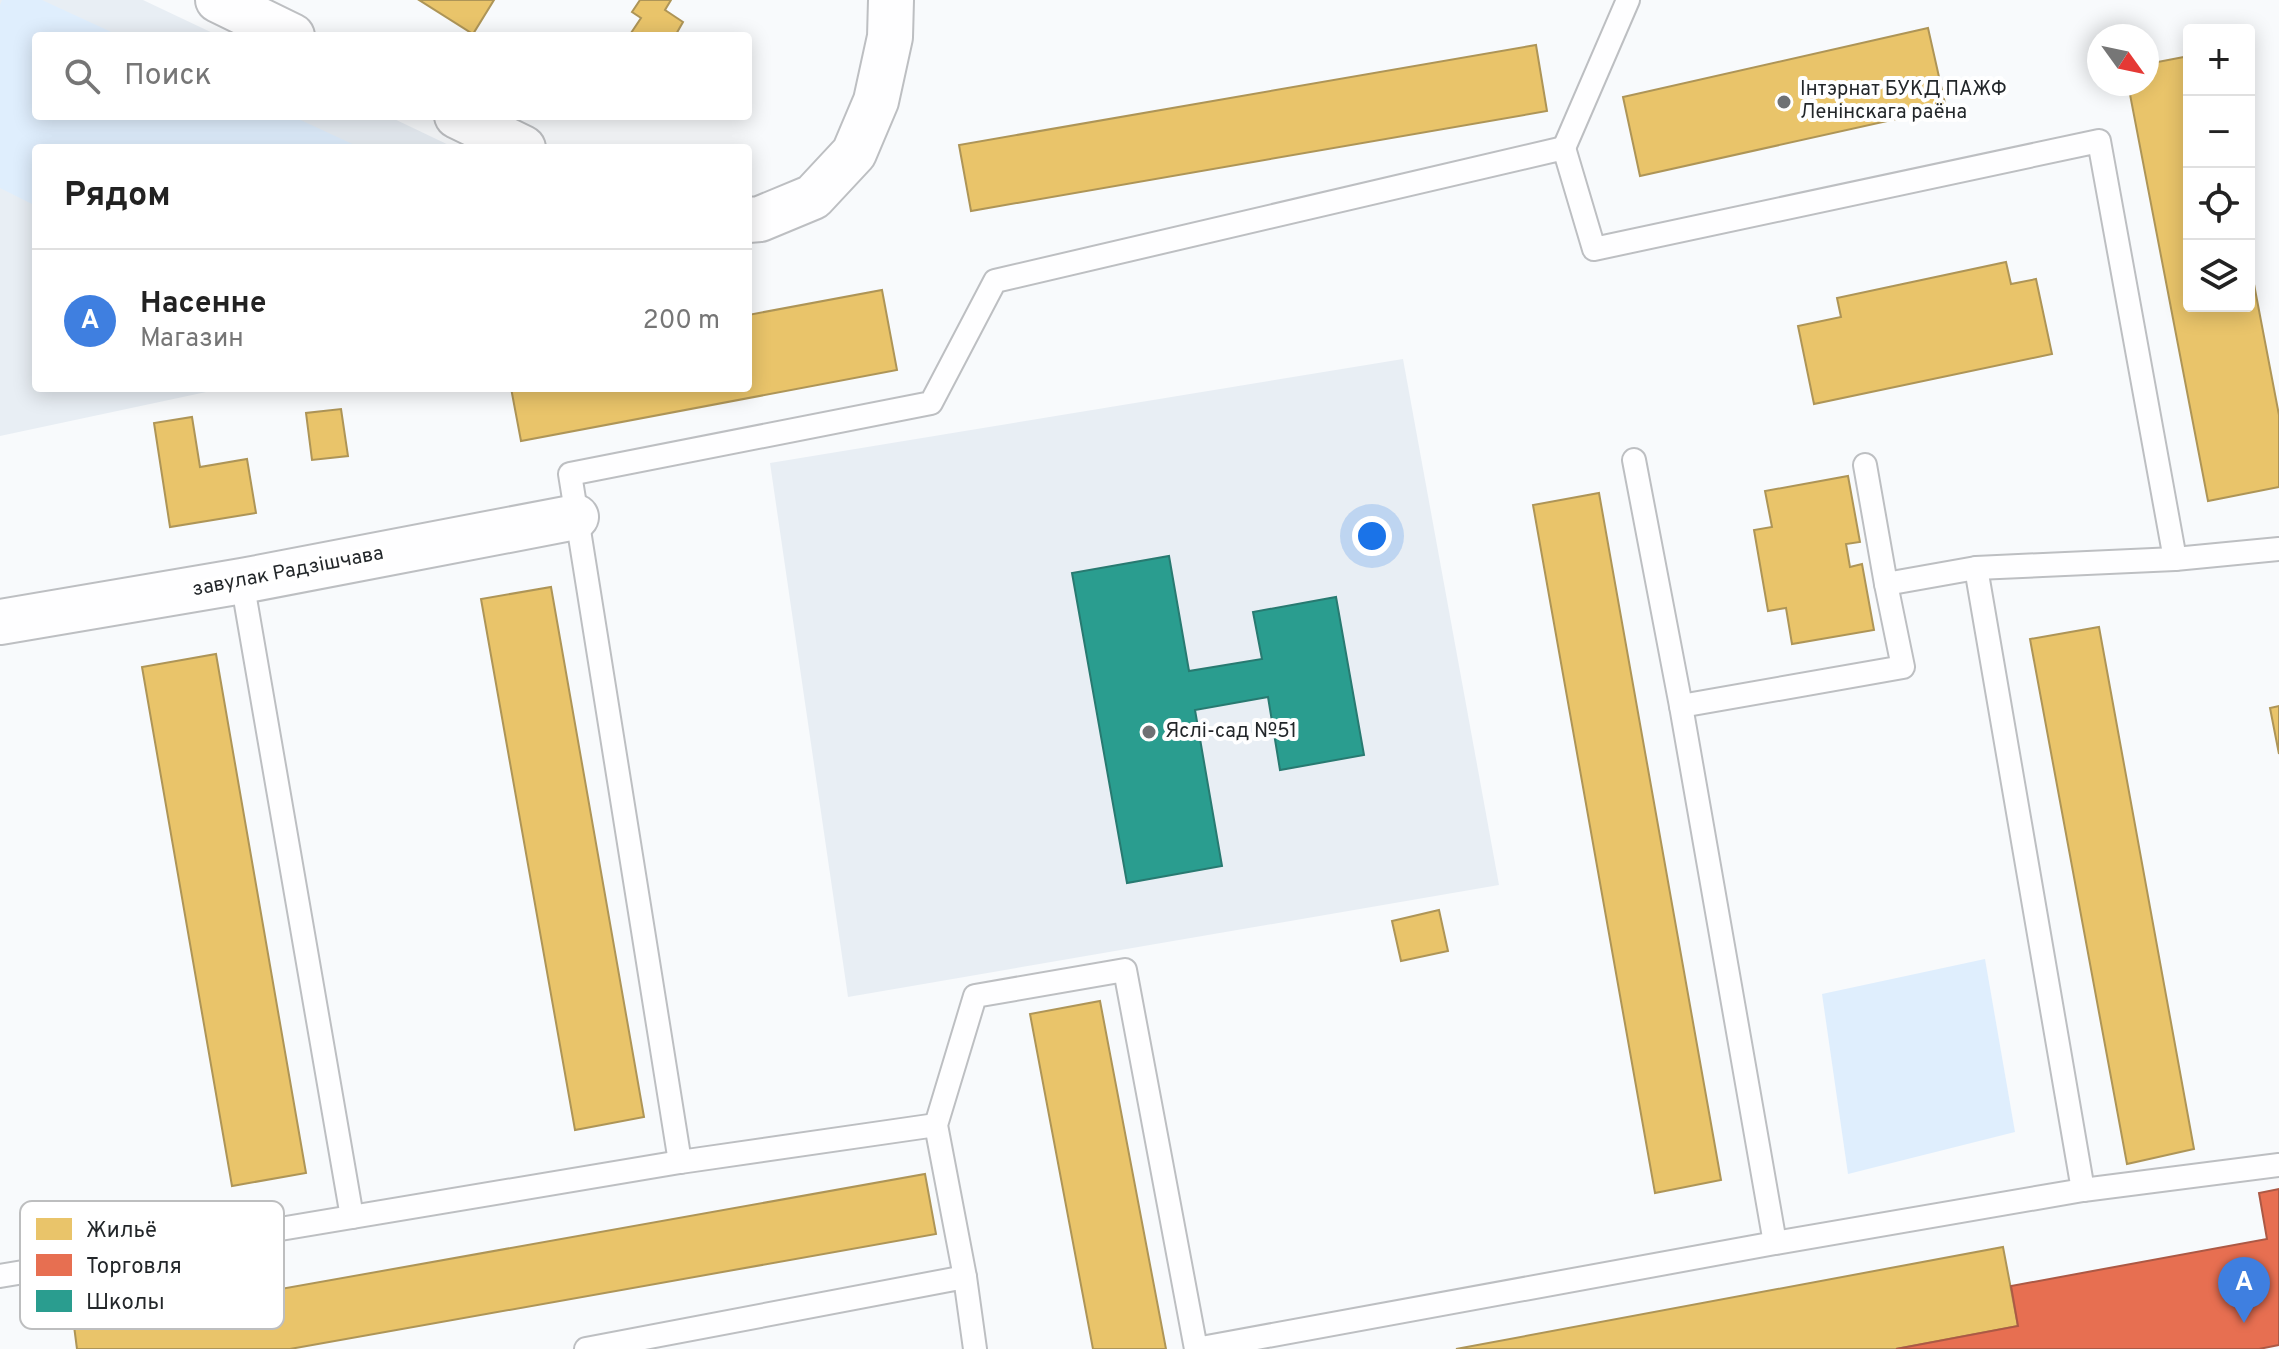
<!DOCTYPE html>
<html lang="ru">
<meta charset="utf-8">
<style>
body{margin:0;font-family:Overpass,sans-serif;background:#f2f2f2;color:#222}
.controls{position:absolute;right:24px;top:24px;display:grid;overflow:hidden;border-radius:8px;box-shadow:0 4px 20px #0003}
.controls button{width:72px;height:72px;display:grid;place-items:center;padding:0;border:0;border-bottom:2px solid #e0e0e0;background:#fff;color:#222;font:40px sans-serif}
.compass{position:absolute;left:2087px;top:24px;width:72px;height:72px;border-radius:50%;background:#fff;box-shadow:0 4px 20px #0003;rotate:123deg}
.you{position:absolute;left:1372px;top:536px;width:28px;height:28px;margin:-20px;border:6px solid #fff;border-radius:50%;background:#1a73e8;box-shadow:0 0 0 12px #1a73e833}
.badge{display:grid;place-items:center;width:52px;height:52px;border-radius:50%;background:#111827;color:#fff;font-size:26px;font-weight:700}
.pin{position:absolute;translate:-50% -66px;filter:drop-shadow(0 2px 4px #0008)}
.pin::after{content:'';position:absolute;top:42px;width:28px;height:24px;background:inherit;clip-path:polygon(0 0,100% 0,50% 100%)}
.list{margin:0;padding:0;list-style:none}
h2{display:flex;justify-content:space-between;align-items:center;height:104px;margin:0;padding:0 32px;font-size:34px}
h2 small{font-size:26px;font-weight:400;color:#767676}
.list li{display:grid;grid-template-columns:52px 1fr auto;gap:24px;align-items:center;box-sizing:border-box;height:144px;padding:0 32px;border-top:2px solid #e0e0e0}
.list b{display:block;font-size:30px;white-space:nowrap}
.list p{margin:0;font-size:26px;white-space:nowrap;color:#767676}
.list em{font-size:26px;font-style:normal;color:#767676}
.icon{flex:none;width:44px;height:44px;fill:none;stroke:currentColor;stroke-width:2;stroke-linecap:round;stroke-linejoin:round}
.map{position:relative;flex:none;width:2279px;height:1349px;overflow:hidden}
.search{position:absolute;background:#fff;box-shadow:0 4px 20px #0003;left:32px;top:32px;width:720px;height:88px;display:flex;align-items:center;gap:20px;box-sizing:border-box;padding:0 28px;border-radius:8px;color:#767676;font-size:30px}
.panel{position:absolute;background:#fff;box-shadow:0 4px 20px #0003;left:32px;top:144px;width:720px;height:248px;border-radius:8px}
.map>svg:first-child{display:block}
.built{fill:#e8eef4}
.green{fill:#dfeefd}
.homes{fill:#e9c46a;stroke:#ae9557;stroke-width:2}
.shops{fill:#e76f51;stroke:#ac5945;stroke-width:2}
.schools{fill:#2a9d8f;stroke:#287a71;stroke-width:2}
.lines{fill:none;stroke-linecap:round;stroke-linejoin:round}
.lane-casing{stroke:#bdbfc2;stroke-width:26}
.street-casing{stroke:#bdbfc2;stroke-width:48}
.lane{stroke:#fefeff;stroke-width:22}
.street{stroke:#fefeff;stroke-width:44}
.poi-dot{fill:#6e7174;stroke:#fff;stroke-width:3}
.labels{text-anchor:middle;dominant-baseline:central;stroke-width:8;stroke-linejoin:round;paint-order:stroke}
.poi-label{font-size:20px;fill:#23272a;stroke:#fff;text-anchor:start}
.street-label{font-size:20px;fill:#23272a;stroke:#fff}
.key{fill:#fff;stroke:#bdbebf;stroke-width:2}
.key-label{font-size:22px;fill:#23272a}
</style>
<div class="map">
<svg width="2279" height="1349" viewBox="0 0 2279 1349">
<rect width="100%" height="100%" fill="#f8fafc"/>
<g class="built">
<polygon points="0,0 143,0 219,36 36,36 36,116 388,116 455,148 36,148 36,388 225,388 0,436"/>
<polygon points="1403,359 1499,885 848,997 770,463"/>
</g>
<g class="green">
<polygon points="2,0 42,0 120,36 36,36 36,116 292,116 361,148 36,148 36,206 0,188 0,5"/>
<polygon points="1985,959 2015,1132 1848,1174 1822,994"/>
</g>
<g class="homes">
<polygon points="419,0 494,0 473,34"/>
<polygon points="640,0 671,0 665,10 683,22 675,36 629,36 641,18 632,12"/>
<polygon points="1928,28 1946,108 1640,176 1623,97"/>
<polygon points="1536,45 1547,111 971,211 959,145"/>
<polygon points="2189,56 2189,306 2249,306 2249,258 2279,415 2279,487 2208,501 2128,84 2147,84 2147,64"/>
<polygon points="2006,262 2011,284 2036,279 2052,354 1814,404 1798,326 1841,317 1837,298"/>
<polygon points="882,290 897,370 521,441 511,388 748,388 748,315"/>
<polygon points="341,409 348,456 312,460 306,413"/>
<polygon points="192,417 200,467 247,459 256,513 170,527 154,423"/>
<polygon points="1848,476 1860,542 1846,544 1850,567 1862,564 1874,630 1792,644 1786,608 1768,611 1754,530 1772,527 1765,491"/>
<polygon points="1599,493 1721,1180 1655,1193 1533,505"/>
<polygon points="551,587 644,1117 575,1130 481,599"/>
<polygon points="2099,627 2194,1149 2127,1164 2030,639"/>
<polygon points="216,654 306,1173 232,1186 142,667"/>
<polygon points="2279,706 2279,754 2270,708"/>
<polygon points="1439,910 1448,951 1401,961 1392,921"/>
<polygon points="1100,1001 1166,1349 1093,1349 1030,1014"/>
<polygon points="925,1174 936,1234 290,1349 77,1349 74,1326"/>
<polygon points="2003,1247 2018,1326 1896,1349 1456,1349"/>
</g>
<polygon class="shops" points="2279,1189 2279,1345 2259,1349 1896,1349 2018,1326 2011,1286 2267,1239 2259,1193"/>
<polygon class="schools" points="1169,556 1189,671 1262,659 1253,612 1336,597 1364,755 1280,770 1268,697 1195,710 1222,866 1127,883 1072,573"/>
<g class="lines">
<g class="lane-casing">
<g id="lane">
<polyline points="1564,148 1628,0"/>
<polyline points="1976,568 2083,1190"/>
<polyline points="242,581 352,1217"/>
<polyline points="1886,584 1976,568 2175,559 2279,549"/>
<polyline points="1681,706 1903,667 1886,584 1865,465"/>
<polyline points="680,1162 570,474 931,403 995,281 1564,148 1594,249 2099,141 2175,559"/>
<polyline points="1775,1243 2083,1190 2279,1165"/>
<polyline points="0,1276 680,1162 936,1125"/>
<polyline points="965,1277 936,1125 975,996 1125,970 1196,1349 1775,1243 1681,706 1634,460"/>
<polyline points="586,1349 965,1277 975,1349"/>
</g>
</g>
<g class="street-casing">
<g id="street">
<polyline points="218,0 292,36"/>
<polyline points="457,116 523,148"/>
<polyline points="748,220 760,219 813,197 854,153 876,101 890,37 891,0"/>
<polyline points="0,622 242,581 576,517"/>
</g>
</g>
<use href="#lane" class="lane"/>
<use href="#street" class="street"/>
</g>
<g class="poi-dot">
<circle cx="1784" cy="102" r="8"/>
<circle cx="1149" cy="732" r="8"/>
</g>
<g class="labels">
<g class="poi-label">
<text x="1800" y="90">Інтэрнат БУКД ПАЖФ<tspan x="1800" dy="23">Ленінскага раёна</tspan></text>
<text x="1165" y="732">Яслі-сад №51</text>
</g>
<g class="street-label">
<text transform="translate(288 572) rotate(-11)">завулак Радзішчава</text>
</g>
</g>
<rect x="20" y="1201" width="264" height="128" rx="12" class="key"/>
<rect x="36" y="1218" width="36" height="22" fill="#e9c46a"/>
<rect x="36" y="1254" width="36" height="22" fill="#e76f51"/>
<rect x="36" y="1290" width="36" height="22" fill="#2a9d8f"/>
<g class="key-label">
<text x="86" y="1237">Жильё</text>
<text x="86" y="1273">Торговля</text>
<text x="86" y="1309">Школы</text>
</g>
</svg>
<div class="controls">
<button>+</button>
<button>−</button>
<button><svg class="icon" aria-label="locate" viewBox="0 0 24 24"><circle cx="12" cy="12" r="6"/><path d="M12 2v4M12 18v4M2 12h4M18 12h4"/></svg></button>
<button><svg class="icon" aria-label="layers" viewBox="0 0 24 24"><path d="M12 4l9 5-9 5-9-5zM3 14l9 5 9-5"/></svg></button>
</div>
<svg class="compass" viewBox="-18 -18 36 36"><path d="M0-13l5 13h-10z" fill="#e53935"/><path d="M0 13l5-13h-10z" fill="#767676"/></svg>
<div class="you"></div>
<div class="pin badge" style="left:2244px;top:1323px;background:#3f7fe0">A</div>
<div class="search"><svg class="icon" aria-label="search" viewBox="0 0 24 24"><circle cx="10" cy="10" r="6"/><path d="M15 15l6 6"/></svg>Поиск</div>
<section class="panel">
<h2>Рядом<small></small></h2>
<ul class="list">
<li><span class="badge" style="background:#3f7fe0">A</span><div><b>Насенне</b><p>Магазин</p></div><em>200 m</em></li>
</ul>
</section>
</div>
